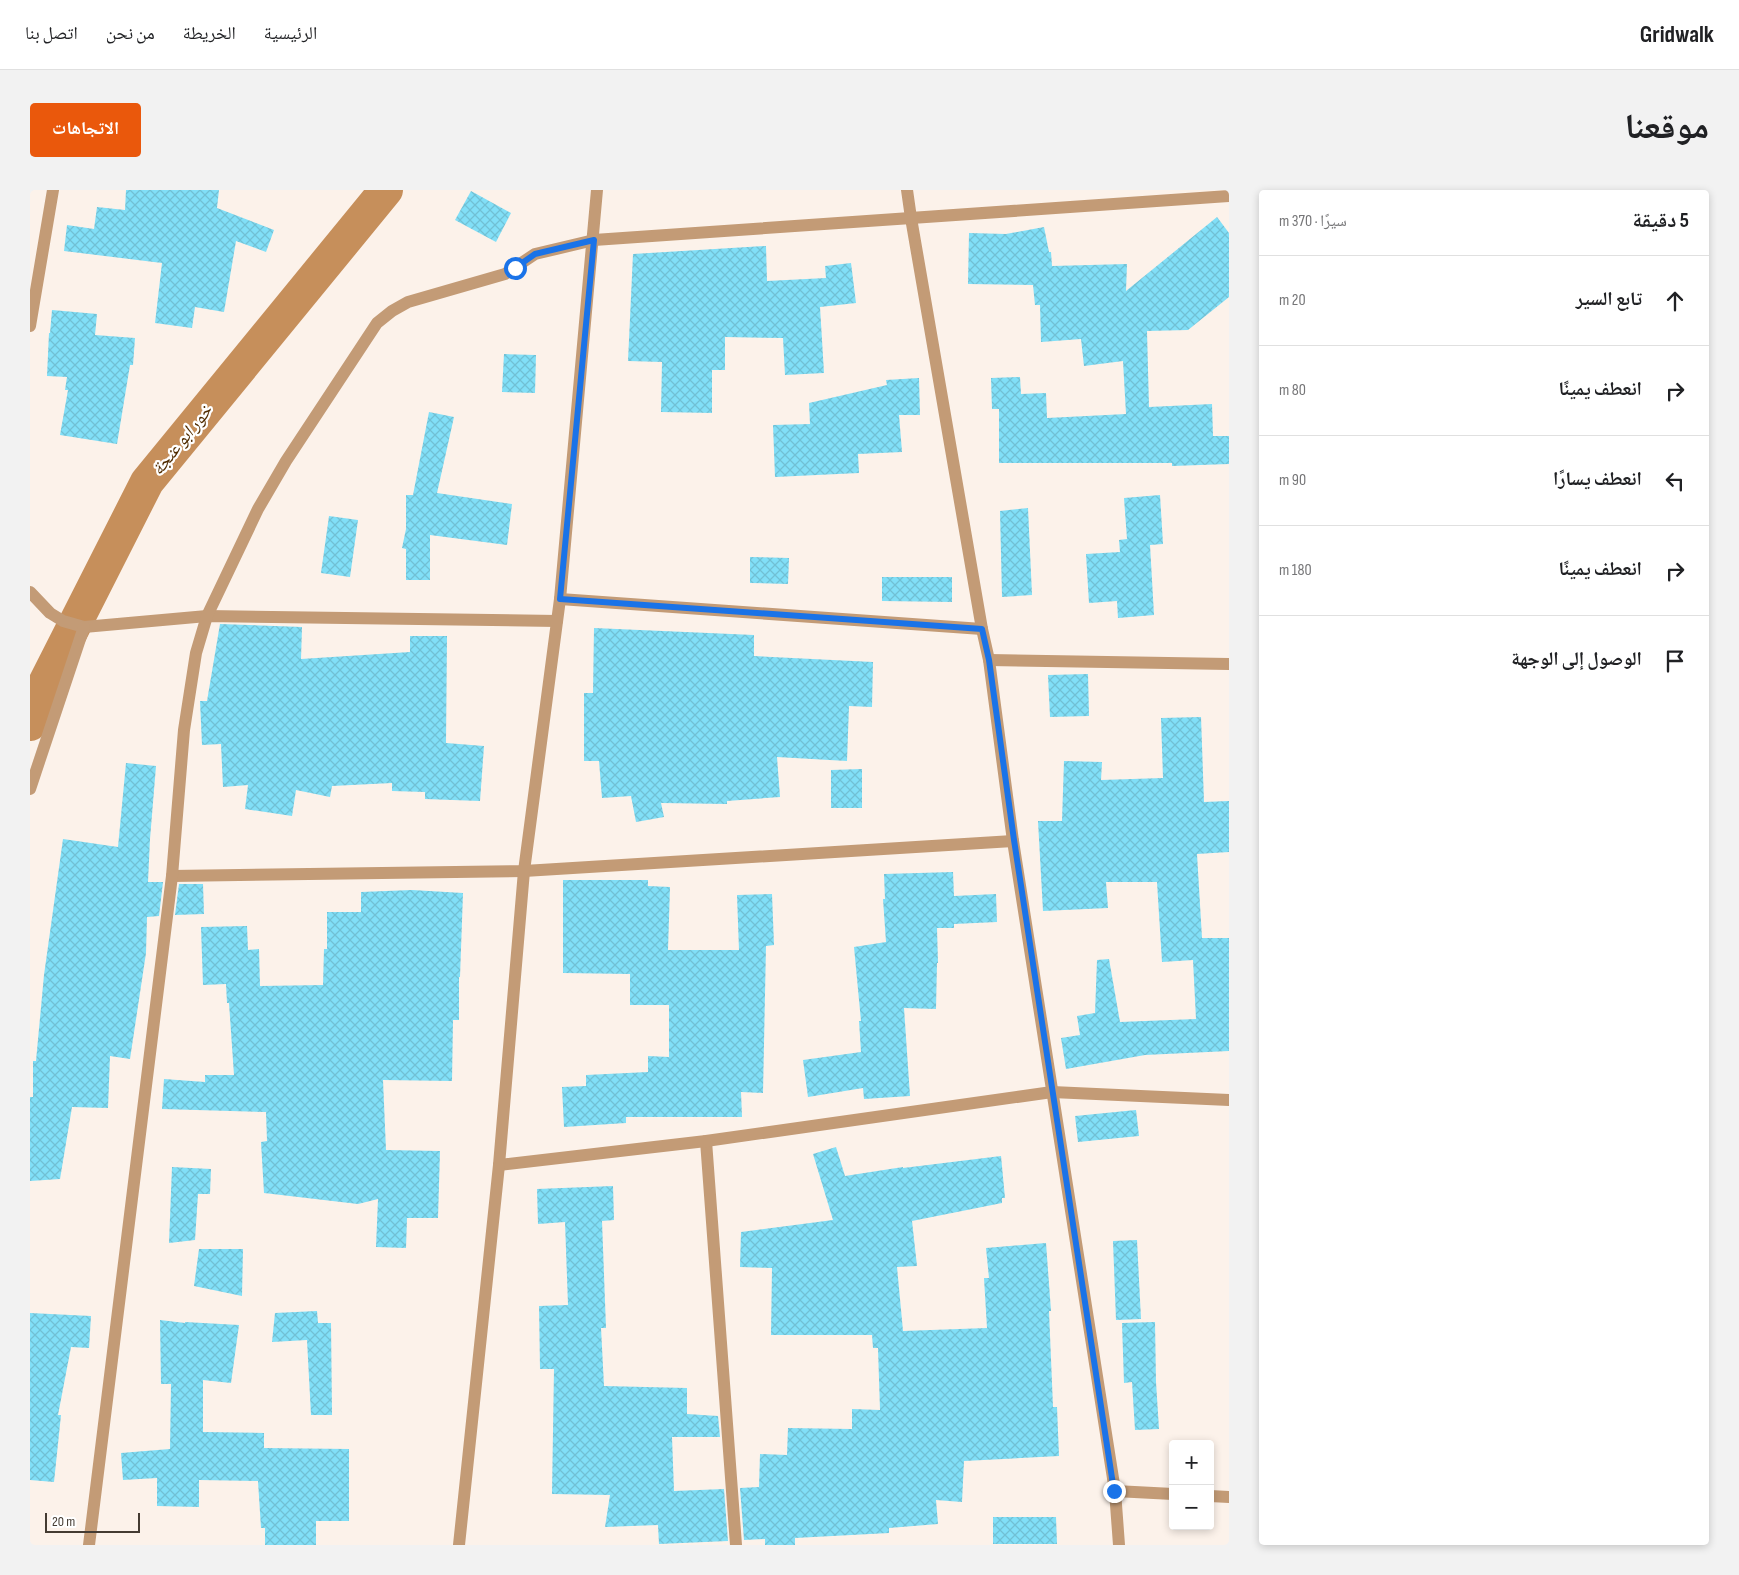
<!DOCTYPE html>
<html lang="ar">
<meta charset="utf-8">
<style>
body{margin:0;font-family:"Sofia Sans Condensed","Noto Naskh Arabic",sans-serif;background:#f2f2f2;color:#202124;direction:rtl}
.controls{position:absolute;right:15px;bottom:15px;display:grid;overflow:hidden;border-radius:5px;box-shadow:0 2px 8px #0003}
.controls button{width:45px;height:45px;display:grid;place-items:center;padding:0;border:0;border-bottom:1px solid #e0e0e0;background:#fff;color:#202124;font:25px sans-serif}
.scale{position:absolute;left:15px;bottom:12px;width:95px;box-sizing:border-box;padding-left:5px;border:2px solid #443b32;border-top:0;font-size:14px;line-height:18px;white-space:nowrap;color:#443b32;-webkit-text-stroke:4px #fff;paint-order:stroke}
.stop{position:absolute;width:15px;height:15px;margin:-11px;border:4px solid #1a73e8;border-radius:50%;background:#fff}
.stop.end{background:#1a73e8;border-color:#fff;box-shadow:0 1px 5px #0008}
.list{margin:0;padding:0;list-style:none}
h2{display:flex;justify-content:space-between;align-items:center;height:65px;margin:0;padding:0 20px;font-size:21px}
h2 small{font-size:16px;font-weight:400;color:#757577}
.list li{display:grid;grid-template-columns:32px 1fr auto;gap:15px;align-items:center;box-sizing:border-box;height:90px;padding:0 20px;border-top:1px solid #e0e0e0}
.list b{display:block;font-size:19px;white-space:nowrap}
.list em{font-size:16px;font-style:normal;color:#757577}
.icon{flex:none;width:28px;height:28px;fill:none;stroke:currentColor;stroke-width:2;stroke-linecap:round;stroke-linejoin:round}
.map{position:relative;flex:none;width:1199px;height:1355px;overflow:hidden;direction:ltr;border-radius:5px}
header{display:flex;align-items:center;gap:30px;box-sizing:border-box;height:70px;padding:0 25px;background:#fff;border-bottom:1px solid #e0e0e0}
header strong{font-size:24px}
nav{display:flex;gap:28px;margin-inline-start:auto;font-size:18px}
.intro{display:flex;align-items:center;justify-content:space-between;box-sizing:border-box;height:120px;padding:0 30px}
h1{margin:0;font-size:35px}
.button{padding:12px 22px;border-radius:5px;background:#ea580c;color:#fff;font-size:18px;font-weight:700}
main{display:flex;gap:30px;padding:0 30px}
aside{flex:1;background:#fff;border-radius:5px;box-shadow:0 2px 8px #0003}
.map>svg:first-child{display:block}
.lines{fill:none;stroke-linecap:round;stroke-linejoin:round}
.canal{stroke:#c68f5b;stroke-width:34}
.building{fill:url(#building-cross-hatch)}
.minor{stroke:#c39b76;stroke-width:12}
.route{stroke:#1a73e8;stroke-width:6}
.labels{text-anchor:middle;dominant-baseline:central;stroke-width:4.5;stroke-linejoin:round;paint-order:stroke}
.water-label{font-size:18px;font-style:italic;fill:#512c00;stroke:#fff}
</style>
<header>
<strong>Gridwalk</strong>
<nav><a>الرئيسية</a><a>الخريطة</a><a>من نحن</a><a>اتصل بنا</a></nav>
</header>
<div class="intro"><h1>موقعنا</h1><a class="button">الاتجاهات</a></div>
<main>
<aside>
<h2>5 دقيقة<small>سيرًا · 370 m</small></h2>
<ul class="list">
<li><svg class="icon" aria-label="ahead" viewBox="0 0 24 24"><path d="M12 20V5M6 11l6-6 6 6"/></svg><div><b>تابع السير</b></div><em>20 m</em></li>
<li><svg class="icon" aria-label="right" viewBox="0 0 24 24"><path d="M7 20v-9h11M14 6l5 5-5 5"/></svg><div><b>انعطف يمينًا</b></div><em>80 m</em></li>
<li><svg class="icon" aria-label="left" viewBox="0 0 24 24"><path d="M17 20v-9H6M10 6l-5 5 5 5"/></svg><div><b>انعطف يسارًا</b></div><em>90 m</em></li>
<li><svg class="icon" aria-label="right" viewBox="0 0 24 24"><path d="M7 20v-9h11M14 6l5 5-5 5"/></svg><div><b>انعطف يمينًا</b></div><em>180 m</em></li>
<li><svg class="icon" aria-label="arrive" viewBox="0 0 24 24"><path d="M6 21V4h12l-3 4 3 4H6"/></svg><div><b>الوصول إلى الوجهة</b></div></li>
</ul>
</aside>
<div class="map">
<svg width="1199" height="1355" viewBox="0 0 1199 1355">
<defs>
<pattern id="building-cross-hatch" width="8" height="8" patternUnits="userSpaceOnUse" patternTransform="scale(1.25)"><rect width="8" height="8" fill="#81dff7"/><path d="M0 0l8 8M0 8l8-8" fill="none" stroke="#71c0d4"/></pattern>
</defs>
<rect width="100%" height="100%" fill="#fcf2ea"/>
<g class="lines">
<polyline class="canal" points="0,534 11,501 117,292 356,0"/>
</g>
<g class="building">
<polygon points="96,0 189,0 187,18 244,40 236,62 206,51 194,122 165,117 162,138 125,133 132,73 34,61 37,35 64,39 67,17 95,20"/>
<polygon points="441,1 481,23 466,52 425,30"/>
<polygon points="1187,27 1199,43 1199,107 1158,140 1117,141 1119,217 1182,214 1183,246 1199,246 1199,274 1142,276 1142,273 969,273 969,219 962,219 961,188 990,187 991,204 1016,203 1017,228 1096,224 1093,171 1054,176 1051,149 1011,152 1010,115 1005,115 1003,95 938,94 939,43 976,44 1014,37 1019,62 1021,62 1022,76 1097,74 1096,101"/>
<polygon points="736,56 737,91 796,88 795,76 821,73 826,113 790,117 794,183 755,185 753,148 695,147 695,180 682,180 682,223 631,222 632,172 598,171 603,64"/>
<polygon points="22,120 67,124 65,145 105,148 103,175 100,175 87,254 30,245 38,200 35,200 37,187 17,186 19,143 20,143"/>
<polygon points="474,164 506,165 505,203 472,202"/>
<polygon points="889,188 890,225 869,225 872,262 828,264 829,283 745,287 743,235 780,234 779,213 857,195 856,190"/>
<polygon points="399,222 424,227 407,303 482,314 477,355 400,345 400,390 376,390 376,359 372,358 376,339 376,305 383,305"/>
<polygon points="1130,305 1133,354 1120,355 1124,425 1088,428 1087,411 1059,413 1056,364 1090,362 1089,350 1097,349 1094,308"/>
<polygon points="998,318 1002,405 972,407 970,321"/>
<polygon points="299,326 328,330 320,387 291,383"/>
<polygon points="720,367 759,368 758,394 720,393"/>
<polygon points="852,387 922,387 922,412 852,411"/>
<polygon points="190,434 272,437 271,469 380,462 380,446 417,446 416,553 454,556 450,611 395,609 395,602 362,601 362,593 302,596 300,607 266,600 262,626 215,619 218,595 193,597 191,554 172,555 170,511 177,511"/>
<polygon points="564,438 724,445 724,466 843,472 842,517 819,516 817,571 747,567 750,607 697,611 697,614 631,613 634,627 606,632 601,606 572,608 569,571 554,571 554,503 563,503"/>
<polygon points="1058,484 1059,526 1020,527 1018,485"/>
<polygon points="1171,527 1174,612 1199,611 1199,662 1167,664 1172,748 1199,748 1199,861 1115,865 1036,879 1031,848 1050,845 1047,826 1065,823 1067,770 1079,769 1090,832 1166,829 1163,770 1132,772 1127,692 1076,692 1078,718 1013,721 1008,631 1032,631 1034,571 1072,572 1071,590 1133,588 1131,528"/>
<polygon points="96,573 126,576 120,649 118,692 133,692 129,726 117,727 116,763 100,869 80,866 78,918 42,917 30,989 0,991 0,907 3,907 3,871 6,871 14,785 33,649 88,657"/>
<polygon points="832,579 832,618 801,618 801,580"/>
<polygon points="923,682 924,706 966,704 967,732 924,734 924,738 907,738 908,773 907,773 906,819 874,818 880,906 834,909 833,898 778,907 773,870 831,862 829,831 831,831 824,757 856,752 853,709 855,709 854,684"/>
<polygon points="533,690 618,690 618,696 640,697 638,760 709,760 707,705 742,704 744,755 736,756 733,903 711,902 712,927 596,927 596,933 534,937 532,897 556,896 556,885 618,882 618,866 639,867 639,815 600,815 600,784 533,783"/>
<polygon points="149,694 173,694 174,724 145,725"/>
<polygon points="382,700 433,703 430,787 429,787 429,830 423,830 422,891 353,890 356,960 410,961 408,1028 377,1028 376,1058 346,1057 348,1009 328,1014 234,1003 231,952 237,951 236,922 132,919 134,889 175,892 175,885 204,885 199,813 197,813 196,794 173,795 171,737 217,736 218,760 229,759 230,796 293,795 294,759 297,759 297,722 331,722 331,702"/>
<polygon points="1106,920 1109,946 1048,952 1045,926"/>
<polygon points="806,957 815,986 873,977 873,978 971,966 975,1008 972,1008 972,1013 882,1031 887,1076 867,1077 873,1141 957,1138 954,1088 959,1088 956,1058 1016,1053 1021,1121 1019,1121 1023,1217 1027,1217 1029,1266 934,1271 932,1312 906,1310 908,1334 859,1338 859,1343 765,1348 765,1355 735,1355 735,1349 714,1350 710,1298 729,1297 730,1264 757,1265 758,1238 822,1239 822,1219 850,1220 848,1158 843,1158 842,1145 741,1145 742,1078 710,1077 711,1042 803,1030 783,964"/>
<polygon points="142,977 181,979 180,1004 168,1004 165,1050 139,1053"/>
<polygon points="583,996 584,1030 572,1031 576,1138 571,1138 574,1196 657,1198 657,1224 688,1226 690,1247 642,1247 644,1301 694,1299 698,1351 629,1354 628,1335 575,1337 580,1305 522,1304 524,1179 510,1179 509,1116 538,1115 535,1032 508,1034 507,999"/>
<polygon points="1107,1050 1111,1129 1086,1130 1083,1051"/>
<polygon points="169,1059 213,1059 212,1106 164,1096"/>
<polygon points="287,1121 288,1133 301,1133 302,1225 281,1225 277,1150 242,1152 245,1123"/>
<polygon points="0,1123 61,1126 59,1158 41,1157 28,1225 31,1225 24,1292 0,1290"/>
<polygon points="130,1130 155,1133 155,1132 209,1135 201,1193 173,1190 173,1242 234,1243 234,1258 319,1259 319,1331 286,1331 286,1355 235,1355 235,1338 231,1338 228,1291 169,1290 169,1317 127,1316 127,1288 93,1290 91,1263 140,1259 141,1194 131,1194"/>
<polygon points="1125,1132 1126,1192 1129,1239 1105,1240 1102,1192 1094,1193 1092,1133"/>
<polygon points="963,1327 1026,1327 1027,1354 963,1354"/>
</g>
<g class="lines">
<g class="minor">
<polyline points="877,0 881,28 952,439 959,470 983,651 1085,1301 1089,1355"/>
<polyline points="0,136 23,0"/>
<polyline points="0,402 20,423 33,431 54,437 177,426 527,431"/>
<polyline points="530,409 952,439"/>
<polyline points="959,470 1199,474"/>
<polyline points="0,599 54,437"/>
<polyline points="142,686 494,681 983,651"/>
<polyline points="676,951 706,1355"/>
<polyline points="469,975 676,951 1022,902 1199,910"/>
<polyline points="1085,1301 1143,1304"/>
<polyline points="1180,1306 1199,1307"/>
<polyline points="59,1355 142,686 154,540 166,463 177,426 228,319 256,271 347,133 362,121 378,112 475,84 505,64 564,50 1199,6"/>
<polyline points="429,1355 469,975 494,681 530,409 567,0"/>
</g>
</g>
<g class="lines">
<polyline class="route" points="485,78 505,64 564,50 530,409 952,439 959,470 984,650 1084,1301"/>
</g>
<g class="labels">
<g class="water-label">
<text transform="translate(152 250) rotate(-51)">خور ابو عنجة</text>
</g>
</g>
</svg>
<div class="controls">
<button>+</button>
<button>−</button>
</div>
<div class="scale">20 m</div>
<div class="stop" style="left:485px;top:78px"></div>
<div class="stop end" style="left:1084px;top:1301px"></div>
</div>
</main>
